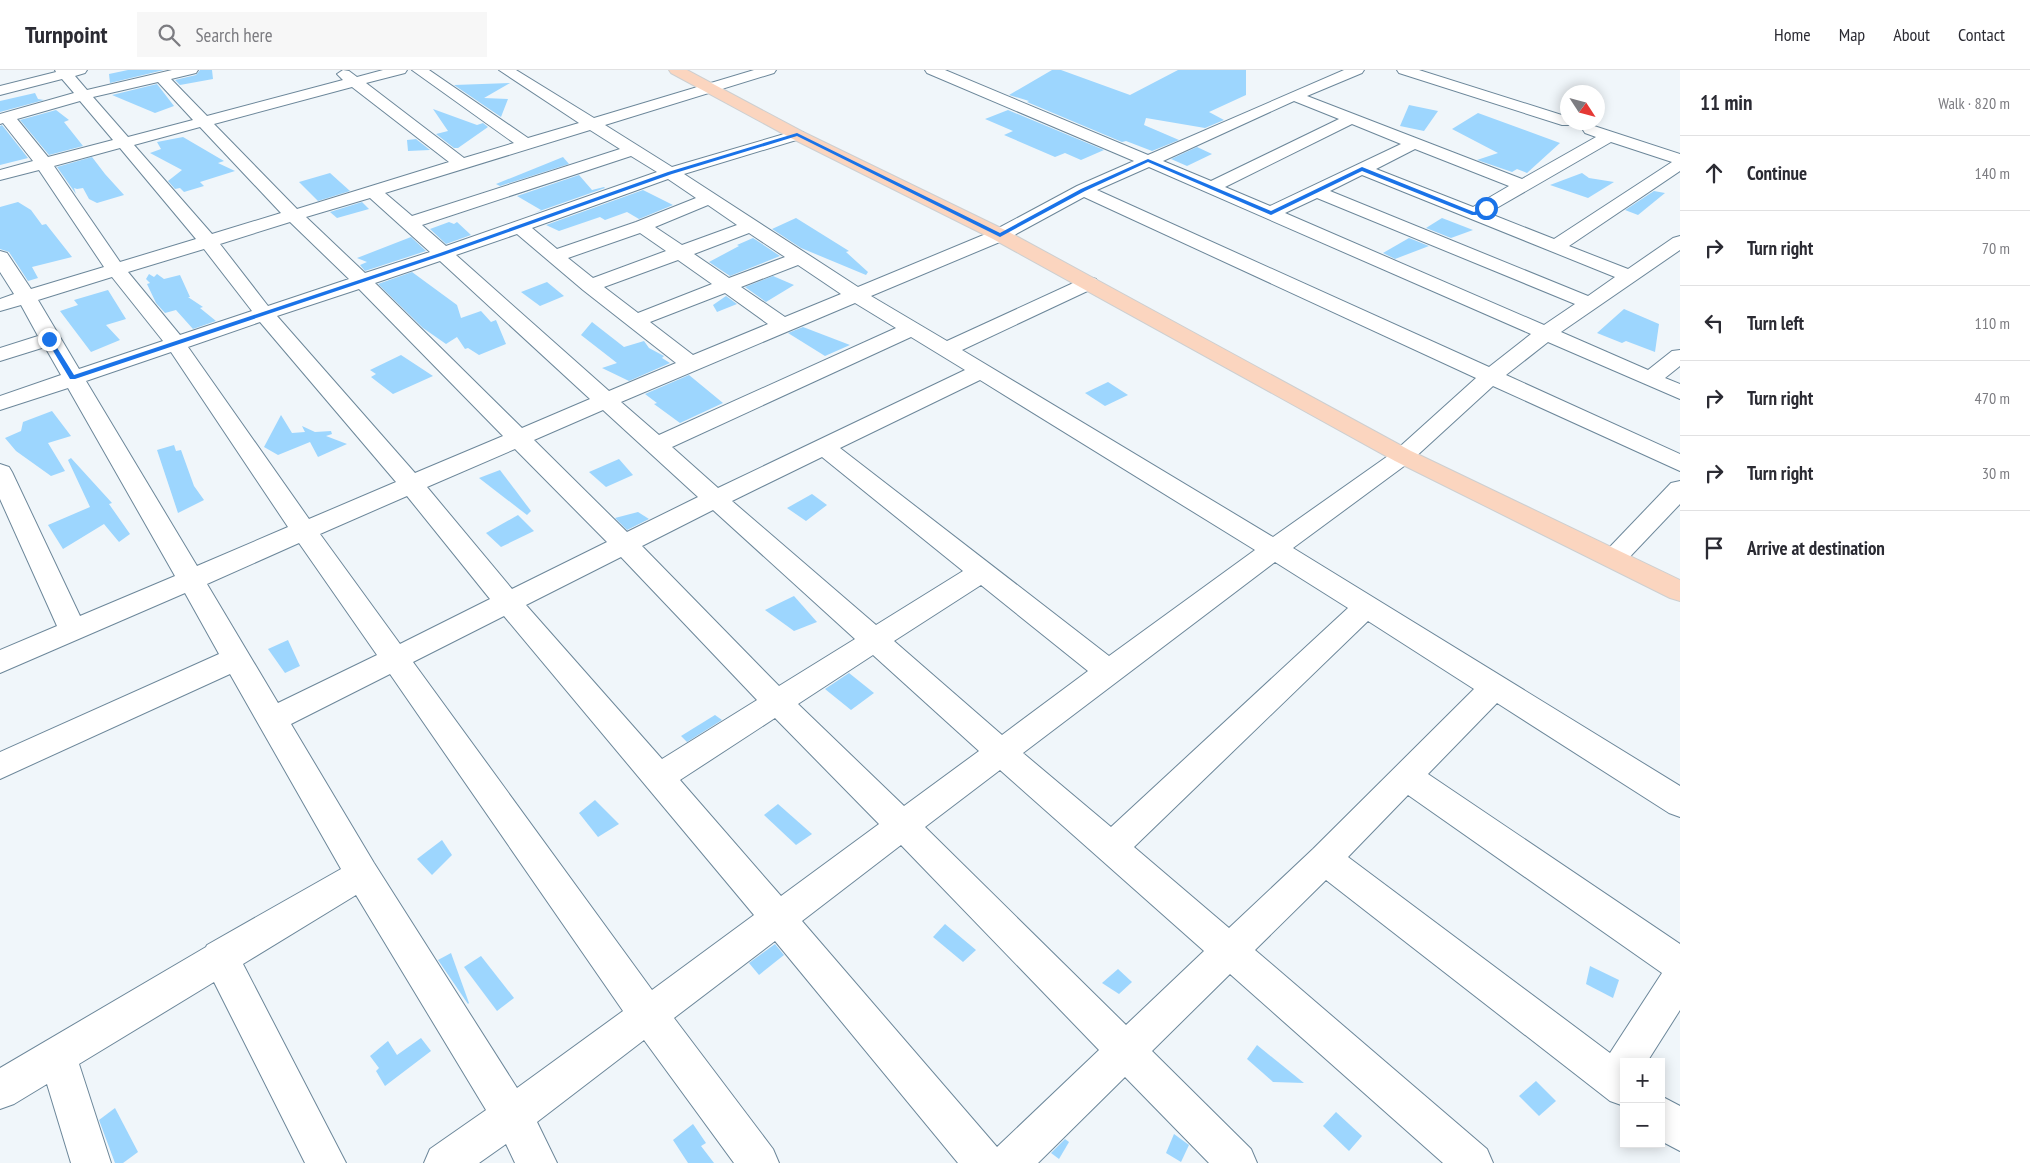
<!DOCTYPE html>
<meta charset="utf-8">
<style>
body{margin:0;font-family:"PT Sans Narrow",sans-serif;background:#f7f7f7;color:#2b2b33}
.controls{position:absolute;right:15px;bottom:15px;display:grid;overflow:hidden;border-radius:0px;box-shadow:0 2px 12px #0003}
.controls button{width:45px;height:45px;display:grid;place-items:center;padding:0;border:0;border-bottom:1px solid #e1e1e2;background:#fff;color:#2b2b33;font:25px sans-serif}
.compass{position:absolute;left:1560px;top:15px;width:45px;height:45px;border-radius:50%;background:#fff;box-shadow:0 2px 12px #0003;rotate:126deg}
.stop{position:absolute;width:15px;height:15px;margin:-11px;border:4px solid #1a73e8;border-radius:50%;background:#fff}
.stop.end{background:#1a73e8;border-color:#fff;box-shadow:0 1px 5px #0008}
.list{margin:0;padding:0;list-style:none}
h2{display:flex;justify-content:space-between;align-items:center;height:65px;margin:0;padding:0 20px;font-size:21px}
h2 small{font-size:16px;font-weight:400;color:#7c7c81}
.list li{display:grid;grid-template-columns:32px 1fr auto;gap:15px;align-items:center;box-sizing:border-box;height:75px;padding:0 20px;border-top:1px solid #e1e1e2}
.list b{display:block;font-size:19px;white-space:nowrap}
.list em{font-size:16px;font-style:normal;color:#7c7c81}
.icon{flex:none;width:28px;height:28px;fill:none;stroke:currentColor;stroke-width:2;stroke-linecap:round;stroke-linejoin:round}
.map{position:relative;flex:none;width:1680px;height:1093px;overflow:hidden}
header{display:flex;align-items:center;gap:30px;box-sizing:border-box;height:70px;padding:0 25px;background:#fff;border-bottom:1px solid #e1e1e2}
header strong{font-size:24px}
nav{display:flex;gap:28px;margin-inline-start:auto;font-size:18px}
.search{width:350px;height:45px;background:#f7f7f7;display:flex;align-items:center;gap:12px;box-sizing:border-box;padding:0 18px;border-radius:0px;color:#7c7c81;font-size:19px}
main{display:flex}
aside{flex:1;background:#fff}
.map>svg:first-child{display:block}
.building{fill:#9dd6fe}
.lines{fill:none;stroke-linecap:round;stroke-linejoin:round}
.minor-casing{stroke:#6c879a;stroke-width:2}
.major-casing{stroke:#cdcfd0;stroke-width:2}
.minor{fill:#fff;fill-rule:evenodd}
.major{fill:#fbd5bf;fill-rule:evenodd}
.route{fill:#1a73e8}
</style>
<header>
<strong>Turnpoint</strong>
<div class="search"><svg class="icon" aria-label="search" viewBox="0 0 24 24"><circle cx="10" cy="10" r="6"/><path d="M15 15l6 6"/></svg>Search here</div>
<nav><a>Home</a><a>Map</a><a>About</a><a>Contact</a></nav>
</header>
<main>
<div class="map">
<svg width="1680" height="1093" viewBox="0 0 1680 1093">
<rect width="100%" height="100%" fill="#f0f6fa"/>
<g class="building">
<polygon points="128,0 164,0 110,13 109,4"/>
<polygon points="200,0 212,0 213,9 180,15 175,10 196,5"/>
<polygon points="1052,0 1061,0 1130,25 1178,0 1246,0 1246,25 1209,42 1224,50 1205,58 1146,48 1144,55 1179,70 1152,81 1126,71 1122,72 1027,32 1029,31 1009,25"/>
<polygon points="510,13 484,28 508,29 501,47 454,15"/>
<polygon points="157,14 174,36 155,43 112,25"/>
<polygon points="35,23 38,29 44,30 0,42 0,31"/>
<polygon points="1409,35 1438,41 1424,61 1400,56"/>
<polygon points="433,39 477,55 483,53 488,57 458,78 454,78 436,64 448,61"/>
<polygon points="56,40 69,50 64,52 83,76 49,85 20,50"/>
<polygon points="1008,40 1104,80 1081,90 1065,83 1055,87 1004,65 1013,61 985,49"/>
<polygon points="1478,43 1560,73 1527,103 1517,99 1512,102 1480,91 1477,90 1498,83 1452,59"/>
<polygon points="2,55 28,88 0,95 0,56"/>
<polygon points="183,67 224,91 218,93 235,101 200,112 204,116 184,122 180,118 175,119 168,111 182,100 150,83 161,79 157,72"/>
<polygon points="416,69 430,80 408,81 407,70"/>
<polygon points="1197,77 1212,84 1187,96 1171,89"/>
<polygon points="92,87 105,104 124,125 97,133 89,129 83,118 77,119 74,118 76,124 57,97"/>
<polygon points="563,87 569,94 500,116 496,114"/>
<polygon points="330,103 350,121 318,131 299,112"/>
<polygon points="1582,103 1589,108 1614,112 1588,128 1550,115"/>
<polygon points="579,105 592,120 604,117 605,118 534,143 541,140 517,126"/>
<polygon points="643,120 673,135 639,149 627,142 605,150 600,147 559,161 546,155"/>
<polygon points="1654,121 1665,123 1638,145 1625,140"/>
<polygon points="18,132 31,140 42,155 46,154 72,187 32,197 38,208 28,211 9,182 0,179 0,137"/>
<polygon points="362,132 369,139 337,148 330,142"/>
<polygon points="796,148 849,181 846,182 868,202 866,205 801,178 772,159"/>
<polygon points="1442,148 1473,160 1451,168 1426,158"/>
<polygon points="449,152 454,154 457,152 471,165 446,174 430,159"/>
<polygon points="411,167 426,181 365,201 360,195 367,192 357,188"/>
<polygon points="753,168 780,186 730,206 709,192 739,176 737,175"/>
<polygon points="1409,168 1429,176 1395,189 1383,183"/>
<polygon points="412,202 457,235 461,248 481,241 491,252 496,250 506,274 479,285 468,278 465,279 457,267 446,274 423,258 378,214"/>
<polygon points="149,204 154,207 157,204 164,209 180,205 190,227 188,227 203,237 200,238 216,251 193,259 176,240 165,243 156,233 147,214 150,213 146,209"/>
<polygon points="773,206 794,215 766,232 745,217"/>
<polygon points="547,212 564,226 540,236 521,222"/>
<polygon points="108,220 126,249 106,255 120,270 91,282 60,241 78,235 74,230"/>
<polygon points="726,226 737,234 717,242 713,235"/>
<polygon points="1624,239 1659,254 1655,282 1626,271 1622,273 1597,263"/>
<polygon points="592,252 624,277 644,271 649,278 664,286 662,288 670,293 629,311 602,298 617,293 581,265"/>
<polygon points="803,257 850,275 825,286 788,263"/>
<polygon points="401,285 433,306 393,324 371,307 376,304 370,300"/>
<polygon points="689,305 723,333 680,353 654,334 657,333 645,324"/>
<polygon points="1108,312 1128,325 1105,336 1085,323"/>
<polygon points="52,341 71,366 48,373 65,401 51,406 16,381 5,368 21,361 23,352"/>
<polygon points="281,345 292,363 305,362 302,356 315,362 331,361 332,364 326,366 347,374 318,387 310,372 278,385 264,377"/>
<polygon points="174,375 176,381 181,380 194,416 204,430 178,443 157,380"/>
<polygon points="71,388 112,433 109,434 130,464 119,472 104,454 63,479 48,455 90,437 68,390"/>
<polygon points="619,389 633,405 606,417 589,402"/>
<polygon points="500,400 531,441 527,445 479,408"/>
<polygon points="812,424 827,435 806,451 787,438"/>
<polygon points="638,442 649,449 627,460 615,448"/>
<polygon points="518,445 534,461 501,477 486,463"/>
<polygon points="794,526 817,552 794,561 765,540"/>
<polygon points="288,570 300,596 285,603 268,579"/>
<polygon points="849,603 874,623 851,640 825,619"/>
<polygon points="715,645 722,650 687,672 681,666"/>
<polygon points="595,730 619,754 598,767 579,743"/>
<polygon points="778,734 812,764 796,775 764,745"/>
<polygon points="442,770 452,785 432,805 417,789"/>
<polygon points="945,854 976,880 963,892 933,867"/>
<polygon points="775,874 784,885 759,905 749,893"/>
<polygon points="451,883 469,933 468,934 438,890"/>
<polygon points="481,886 514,928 497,941 464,897"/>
<polygon points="1590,896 1619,910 1613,928 1586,914"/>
<polygon points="1118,899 1132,912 1119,924 1102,913"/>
<polygon points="421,968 431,981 385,1016 376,1001 379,998 370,986 388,971 397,985"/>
<polygon points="1257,975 1304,1013 1273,1012 1247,989"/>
<polygon points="1536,1011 1556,1031 1539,1046 1519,1026"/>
<polygon points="115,1038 138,1082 123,1093 115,1093 99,1050"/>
<polygon points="1336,1042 1362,1066 1349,1081 1323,1056"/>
<polygon points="693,1054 706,1073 701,1076 714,1093 688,1093 673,1070"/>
<polygon points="1174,1064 1189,1075 1181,1092 1166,1083"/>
<polygon points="1065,1069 1069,1072 1059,1089 1051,1083"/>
</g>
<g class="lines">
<g class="minor-casing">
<g id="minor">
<path d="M 55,0 L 87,0 L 85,3 L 75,6 L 87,20 L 172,0 L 198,0 L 196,3 L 171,9 L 207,46 L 343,10 L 337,4 L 343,0 L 349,1 L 357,7 L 383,0 L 407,0 L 405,3 L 366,13 L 464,88 L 514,73 L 412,0 L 429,0 L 528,68 L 579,53 L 499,0 L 516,0 L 594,48 L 754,0 L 776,0 L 774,3 L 605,55 L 672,97 L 791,62 L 803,62 L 805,65 L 803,68 L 684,104 L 858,217 L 993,161 L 1077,116 L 1134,91 L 927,3 L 925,0 L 945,0 L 1148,85 L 1344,0 L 1364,0 L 1362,3 L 1307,26 L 1522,109 L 1596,67 L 1585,63 L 1583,60 L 1585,57 L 1591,55 L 1680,84 L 1680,101 L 1569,176 L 1628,199 L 1673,168 L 1680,166 L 1680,180 L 1561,262 L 1648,300 L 1672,281 L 1680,280 L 1680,296 L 1665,308 L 1680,314 L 1680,329 L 1548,272 L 1506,305 L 1680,384 L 1680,401 L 1493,316 L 1411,391 L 1293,478 L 1680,716 L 1680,747 L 1669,743 L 1497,633 L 1428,704 L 1680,874 L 1680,940 L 1647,992 L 1624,992 L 1624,1036 L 1610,1031 L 1326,810 L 1255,880 L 1487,1079 L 1493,1093 L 1443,1093 L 1230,904 L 1152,981 L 1251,1079 L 1257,1093 L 1209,1093 L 1125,1007 L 1038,1093 L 958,1093 L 775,871 L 674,948 L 773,1079 L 779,1093 L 734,1093 L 644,970 L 537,1052 L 557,1093 L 515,1093 L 506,1074 L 479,1093 L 424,1093 L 430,1079 L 486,1040 L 356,825 L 243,894 L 346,1093 L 305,1093 L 214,912 L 79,994 L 111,1093 L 71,1093 L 47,1014 L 14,1034 L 0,1039 L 0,998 L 206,877 L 207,875 L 341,799 L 230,604 L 0,709 L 0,682 L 219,584 L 185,523 L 0,603 L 0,580 L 57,556 L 0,429 L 0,394 L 9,397 L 12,402 L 80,546 L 175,506 L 68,318 L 0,340 L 0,326 L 61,305 L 45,277 L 0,291 L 0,278 L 38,266 L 21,235 L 0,241 L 0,229 L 14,224 L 0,202 L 0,181 L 7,183 L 31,219 L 104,197 L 39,100 L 0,110 L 0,100 L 33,91 L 3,53 L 0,54 L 0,44 L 74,23 L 62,9 L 0,25 L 0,16 L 56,2 ZM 158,12 L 193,50 L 128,67 L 93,27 ZM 352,17 L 449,92 L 297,139 L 214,54 ZM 80,31 L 113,70 L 48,87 L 17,49 ZM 1294,31 L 1339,49 L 1211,111 L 1163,91 ZM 1352,54 L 1401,74 L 1270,136 L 1225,117 ZM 200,57 L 281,143 L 212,164 L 134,75 ZM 590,60 L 620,79 L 412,146 L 385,123 ZM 1611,72 L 1672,92 L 1554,169 L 1488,143 ZM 120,78 L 196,169 L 120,192 L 54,96 ZM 1415,79 L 1509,116 L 1473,137 L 1376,99 ZM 631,86 L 657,102 L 446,176 L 422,155 ZM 1149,97 L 1531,264 L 1489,297 L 1097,120 ZM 1362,105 L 1615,207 L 1588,226 L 1330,121 ZM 668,109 L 696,128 L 636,152 L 557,179 L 532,158 ZM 1084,127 L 1476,308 L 1395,381 L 1273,467 L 962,280 L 1096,217 L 1099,213 L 1096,209 L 1089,207 L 1082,209 L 947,271 L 871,226 L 1007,169 ZM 370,128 L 430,182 L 365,203 L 306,147 ZM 1317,128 L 1575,234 L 1544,255 L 1285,143 ZM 708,135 L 737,155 L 682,175 L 655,157 ZM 290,152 L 349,209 L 268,236 L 220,174 ZM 640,163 L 666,181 L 593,208 L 568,188 ZM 749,163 L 785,187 L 729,208 L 694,184 ZM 517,164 L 583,220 L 676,293 L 609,321 L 456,185 ZM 204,179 L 252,241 L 180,265 L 128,202 ZM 678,190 L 712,214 L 638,243 L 604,217 ZM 440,191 L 590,329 L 522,358 L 375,213 ZM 798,195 L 841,224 L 785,247 L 741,217 ZM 112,207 L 163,271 L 79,299 L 38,230 ZM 359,219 L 503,366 L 415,403 L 277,246 ZM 725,223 L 768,254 L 693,285 L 650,252 ZM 855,233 L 896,258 L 659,365 L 621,332 ZM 260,252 L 396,412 L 309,449 L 188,277 ZM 911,267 L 965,300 L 718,418 L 672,377 ZM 171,282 L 288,457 L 197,496 L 86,311 ZM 980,310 L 1255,480 L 1109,586 L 840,378 ZM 603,340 L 698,427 L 627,462 L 534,370 ZM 515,379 L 607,472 L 512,519 L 427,417 ZM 822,387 L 963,501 L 876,555 L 732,431 ZM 407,426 L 490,529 L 400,574 L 320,464 ZM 713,440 L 855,569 L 779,616 L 642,476 ZM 299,473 L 377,585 L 278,633 L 207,514 ZM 621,487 L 757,630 L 662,689 L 526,535 ZM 1275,492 L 1348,538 L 1111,757 L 1023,683 ZM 981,515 L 1088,601 L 1002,665 L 894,571 ZM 504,546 L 754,845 L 652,920 L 413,592 ZM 1368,551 L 1474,619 L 1313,779 L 1229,858 L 1134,777 ZM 873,585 L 979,681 L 904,736 L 798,634 ZM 390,604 L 623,941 L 517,1018 L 374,793 L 291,654 ZM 775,648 L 879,754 L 781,826 L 680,710 ZM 1000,700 L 1204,881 L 1126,955 L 925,757 ZM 1408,725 L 1662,903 L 1610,983 L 1348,787 ZM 901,775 L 1099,980 L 997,1077 L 802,851 Z"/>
<polygon points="1397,0 1419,0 1568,47 1568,52 1576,52 1574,55 1562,55 1399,3"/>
<polygon points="1680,411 1680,434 1623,494 1614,497 1605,494 1601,488 1605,482 1671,413"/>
<polygon points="1661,1026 1680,1036 1680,1081 1661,1071"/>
</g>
</g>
<g class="major-casing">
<polygon id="major" points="669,0 687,0 803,62 1007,161 1411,381 1680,510 1680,531 1670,528 1395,391 993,169 791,68 671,3"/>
</g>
<use href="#minor" class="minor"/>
<use href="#major" class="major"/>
</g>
<polygon class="route" points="797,63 1000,163 1081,119 1148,89 1271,141 1362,97 1474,142 1484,137 1489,138 1476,145 1472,145 1362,101 1271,145 1148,92 1085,121 1000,167 797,66 672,104 444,185 75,309 70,309 46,269 51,268 74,305 440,183 668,102"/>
</svg>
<div class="controls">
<button>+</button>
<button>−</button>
</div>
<svg class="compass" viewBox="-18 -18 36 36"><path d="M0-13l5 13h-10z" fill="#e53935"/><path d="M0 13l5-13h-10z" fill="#7c7c81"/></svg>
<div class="stop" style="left:1486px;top:138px"></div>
<div class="stop end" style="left:49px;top:269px"></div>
</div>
<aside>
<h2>11 min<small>Walk · 820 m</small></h2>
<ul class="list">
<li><svg class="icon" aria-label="ahead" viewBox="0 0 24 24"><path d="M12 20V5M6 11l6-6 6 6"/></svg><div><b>Continue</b></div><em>140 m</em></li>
<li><svg class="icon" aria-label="right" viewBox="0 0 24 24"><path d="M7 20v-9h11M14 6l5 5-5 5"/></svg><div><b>Turn right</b></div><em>70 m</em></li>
<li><svg class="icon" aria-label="left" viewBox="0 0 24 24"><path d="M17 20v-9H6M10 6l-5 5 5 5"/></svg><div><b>Turn left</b></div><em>110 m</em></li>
<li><svg class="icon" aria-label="right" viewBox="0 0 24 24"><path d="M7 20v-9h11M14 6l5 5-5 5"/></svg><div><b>Turn right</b></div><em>470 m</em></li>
<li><svg class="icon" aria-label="right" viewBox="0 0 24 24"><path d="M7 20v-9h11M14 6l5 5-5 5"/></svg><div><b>Turn right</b></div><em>30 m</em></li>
<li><svg class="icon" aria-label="arrive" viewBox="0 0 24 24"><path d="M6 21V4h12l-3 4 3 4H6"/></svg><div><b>Arrive at destination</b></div></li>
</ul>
</aside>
</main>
